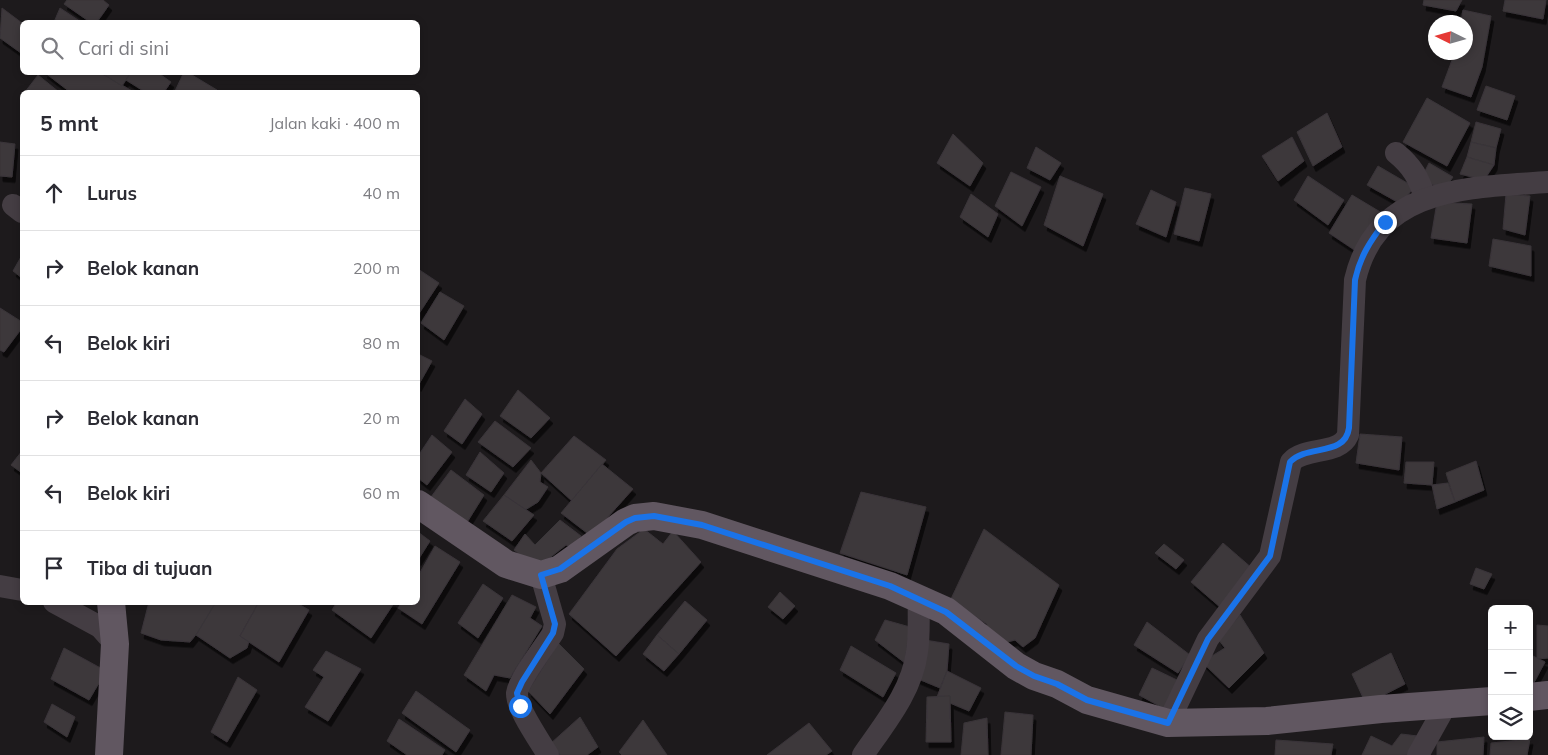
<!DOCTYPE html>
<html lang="id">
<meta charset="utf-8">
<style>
body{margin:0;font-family:Mulish,sans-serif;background:#f2f2f3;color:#2b2b33}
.controls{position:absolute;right:15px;bottom:15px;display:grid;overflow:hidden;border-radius:8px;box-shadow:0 2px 8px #0003}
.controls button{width:45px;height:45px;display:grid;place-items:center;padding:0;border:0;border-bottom:1px solid #e1e1e2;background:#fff;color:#2b2b33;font:25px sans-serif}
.compass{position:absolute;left:1428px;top:15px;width:45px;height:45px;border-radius:50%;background:#fff;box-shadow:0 2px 8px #0003;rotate:275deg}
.stop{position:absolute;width:15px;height:15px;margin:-11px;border:4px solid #1a73e8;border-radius:50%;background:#fff}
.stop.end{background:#1a73e8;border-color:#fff;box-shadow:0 1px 5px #0008}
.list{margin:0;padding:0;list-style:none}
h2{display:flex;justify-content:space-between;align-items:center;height:65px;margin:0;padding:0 20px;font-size:21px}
h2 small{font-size:16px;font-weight:400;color:#7c7c81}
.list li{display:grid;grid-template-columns:32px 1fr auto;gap:15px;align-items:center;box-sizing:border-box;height:75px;padding:0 20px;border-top:1px solid #e1e1e2}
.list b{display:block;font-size:19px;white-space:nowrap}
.list em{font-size:16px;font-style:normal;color:#7c7c81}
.icon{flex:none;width:28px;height:28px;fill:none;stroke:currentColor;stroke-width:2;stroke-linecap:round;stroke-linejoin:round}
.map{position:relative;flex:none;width:1548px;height:755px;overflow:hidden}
.search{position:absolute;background:#fff;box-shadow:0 2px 8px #0003;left:20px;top:20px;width:400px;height:55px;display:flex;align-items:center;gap:12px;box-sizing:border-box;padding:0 18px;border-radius:8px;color:#7c7c81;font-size:19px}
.panel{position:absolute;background:#fff;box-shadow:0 2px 8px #0003;left:20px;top:90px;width:400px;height:515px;border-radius:8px}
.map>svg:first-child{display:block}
.building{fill:#3c373b;stroke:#393438;filter:url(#shadow)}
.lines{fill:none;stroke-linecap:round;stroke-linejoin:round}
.street{stroke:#443d43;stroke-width:22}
.primary{stroke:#615761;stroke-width:28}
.route{stroke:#1a73e8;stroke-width:6}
</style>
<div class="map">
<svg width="1548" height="755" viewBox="0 0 1548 755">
<defs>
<filter id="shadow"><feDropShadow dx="3" dy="5.5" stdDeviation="0" flood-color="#0009"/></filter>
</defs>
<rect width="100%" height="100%" fill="#1d1a1c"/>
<g class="building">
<polygon points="67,0 103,0 109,5 97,22 90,22 64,4"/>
<polygon points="1424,0 1462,0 1456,11 1423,5"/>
<polygon points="1505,0 1546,0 1543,19 1503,11"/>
<polygon points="2,8 22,23 21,53 0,38"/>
<polygon points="60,8 81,22 54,22"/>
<polygon points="1463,10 1491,16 1482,67 1471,97 1442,87 1455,52 1466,52 1466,22 1461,22"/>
<polygon points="44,72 99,72 134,92 70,92"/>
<polygon points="100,72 131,72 122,86"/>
<polygon points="131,72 157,72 171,82 164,92 145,92 126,80"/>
<polygon points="184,72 187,72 217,90 216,92 175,91"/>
<polygon points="38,75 59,92 25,92"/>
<polygon points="1486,86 1515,96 1507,120 1477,110"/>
<polygon points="1427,98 1470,123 1447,166 1403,142"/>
<polygon points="1327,113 1342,147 1313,166 1297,132"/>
<polygon points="1476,122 1501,129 1496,148 1471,142"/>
<polygon points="953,134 983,163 970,186 937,163"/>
<polygon points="1292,137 1304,161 1278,181 1262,156"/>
<polygon points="0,142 15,144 12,177 0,176"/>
<polygon points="1471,142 1496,148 1494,165 1467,157"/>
<polygon points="1036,147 1061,163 1050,180 1027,168"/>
<polygon points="1467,157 1494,165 1484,180 1460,174"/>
<polygon points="1429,163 1453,177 1448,184 1437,187 1421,179"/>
<polygon points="1378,166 1414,187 1401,204 1367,185"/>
<polygon points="1011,172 1041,187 1022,226 995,206"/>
<polygon points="1060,176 1103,194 1083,246 1044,225"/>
<polygon points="1308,176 1344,200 1328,225 1294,200"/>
<polygon points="1185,188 1211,194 1199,241 1174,234"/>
<polygon points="1151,190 1176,202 1166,237 1136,224"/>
<polygon points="971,194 998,214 988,237 960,217"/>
<polygon points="1506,194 1530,196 1525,235 1503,229"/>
<polygon points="1352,195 1382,213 1356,251 1329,233"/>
<polygon points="1437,202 1472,204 1467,243 1431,238"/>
<polygon points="1493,239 1531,246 1531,276 1489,266"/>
<polygon points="22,255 22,278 13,271"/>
<polygon points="418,269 439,283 418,315"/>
<polygon points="440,292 464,306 444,340 421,323"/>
<polygon points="0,308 22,322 22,328 4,352 0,350"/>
<polygon points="418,354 432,361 418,386"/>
<polygon points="518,390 550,418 531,438 500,416"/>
<polygon points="465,399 482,414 462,444 444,431"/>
<polygon points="495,421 531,448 513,467 478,442"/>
<polygon points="1360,434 1402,437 1399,470 1356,463"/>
<polygon points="432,435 452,452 427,485 418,478 418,456"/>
<polygon points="574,436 606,460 572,501 541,473"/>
<polygon points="22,451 22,473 11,465"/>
<polygon points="480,452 504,473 491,492 466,475"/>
<polygon points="531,460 541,473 540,482 548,487 538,502 525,510 504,495"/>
<polygon points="1476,461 1484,490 1455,502 1446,473"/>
<polygon points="1406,462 1434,462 1432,485 1404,483"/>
<polygon points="602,464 633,489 591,536 561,513"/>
<polygon points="451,470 484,495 466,524 431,497"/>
<polygon points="1448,483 1455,502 1437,509 1432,485"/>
<polygon points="861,492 926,507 907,575 840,553"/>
<polygon points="504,495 534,515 512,541 483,521"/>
<polygon points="560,520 581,536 572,547 566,545 543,563 522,556 514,550 525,534 535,545"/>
<polygon points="644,529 663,544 673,531 701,562 616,656 569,614 617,549"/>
<polygon points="984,529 1059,585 1035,638 1023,647 1015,640 1003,643 987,635 987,624 950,601"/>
<polygon points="418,532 430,541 418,560"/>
<polygon points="1223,543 1253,569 1220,607 1191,582"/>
<polygon points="1164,544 1184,560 1176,569 1155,553"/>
<polygon points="435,546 460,562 422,624 398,608 402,602 418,602 418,576"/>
<polygon points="1476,568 1492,574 1484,589 1470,584"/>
<polygon points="483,584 503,598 478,638 458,623"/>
<polygon points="780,592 795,606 783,619 768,607"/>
<polygon points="512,595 536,607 530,618 542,626 510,678 494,675 486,691 464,675"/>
<polygon points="685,601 707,620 679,654 657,635"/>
<polygon points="149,602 216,602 203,626 190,642 161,640 141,633"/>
<polygon points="216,602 259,602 240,636 249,641 247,648 230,658 196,635"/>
<polygon points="259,602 295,602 309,610 279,662 240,636"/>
<polygon points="337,602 393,602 394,603 371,638 332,610"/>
<polygon points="1240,615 1264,653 1229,688 1202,662 1225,648 1218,639"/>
<polygon points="885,620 910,627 905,663 875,640"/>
<polygon points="1147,622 1190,655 1178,673 1134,645"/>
<polygon points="1537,625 1548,626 1548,658 1537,659"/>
<polygon points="657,635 679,654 664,671 643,654"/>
<polygon points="925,640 949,644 947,671 940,688 916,678"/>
<polygon points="558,643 584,669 550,714 528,691"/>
<polygon points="851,646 896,673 883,697 840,670"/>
<polygon points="64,648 106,671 89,700 51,679"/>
<polygon points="326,651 361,669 328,721 305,707 324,677 313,670"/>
<polygon points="1391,653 1405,684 1366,704 1352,674"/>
<polygon points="1529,654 1545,662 1530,690 1529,689"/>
<polygon points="1152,668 1177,680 1165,709 1139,695"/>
<polygon points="947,671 981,688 969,711 950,703 950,696 937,697"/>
<polygon points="238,677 257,690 227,742 211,732"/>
<polygon points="416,691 470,730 456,752 402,713"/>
<polygon points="950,696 951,742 926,742 927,697"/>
<polygon points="52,704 75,717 67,737 44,722"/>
<polygon points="1005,712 1033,715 1031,755 1001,755"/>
<polygon points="580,717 598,747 587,755 560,755 550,744"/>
<polygon points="987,718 988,755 961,755 964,723"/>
<polygon points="399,719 445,750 442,755 407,755 387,741"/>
<polygon points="643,720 667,755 622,755 619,752"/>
<polygon points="809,723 832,751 826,755 767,755"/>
<polygon points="1401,734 1418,736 1408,755 1362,755 1371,736 1392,746"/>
<polygon points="1484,737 1483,755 1437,755 1437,742"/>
<polygon points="1530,739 1527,755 1490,755 1491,743"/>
<polygon points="1276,740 1333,744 1331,755 1275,755"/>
</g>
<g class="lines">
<g class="street">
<path d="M 1396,153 C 1412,166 1419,178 1425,198"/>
<polyline points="13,205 22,212"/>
<path d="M 541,575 L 555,624 L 553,633 C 545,646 519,679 517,693 C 516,708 540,741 548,755"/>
<polyline points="0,586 22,590"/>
<polyline points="54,602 100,627 115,644"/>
<path d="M 1168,723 L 1208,639 L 1270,556 L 1291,462 C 1305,446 1339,456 1348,435 L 1355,280 C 1377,185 1469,188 1548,182"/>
<path d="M 863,755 C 885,723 912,691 917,652 C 920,634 918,615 919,597"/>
<polyline points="1418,755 1446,705"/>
</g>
<g class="primary">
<polyline points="418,504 506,564 541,575 560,569 626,522 635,518 654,516 702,525 890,586 946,611 1016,666 1034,676 1057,684 1087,700 1168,723 1267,721 1381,709 1492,701"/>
<polyline points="1529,697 1548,695"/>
<polyline points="109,755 115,644 111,602"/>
</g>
</g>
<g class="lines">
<path class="route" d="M 520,706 L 517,693 L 522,682 L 553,633 L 555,624 L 541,575 L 560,569 L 626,522 L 635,518 L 654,516 L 702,525 L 890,586 L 946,612 L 1016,666 L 1034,676 L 1057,684 L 1087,700 L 1168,723 L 1208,639 L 1270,556 L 1290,462 C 1307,444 1345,457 1349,428 L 1355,280 C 1360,257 1370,241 1385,222"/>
</g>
</svg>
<div class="controls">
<button>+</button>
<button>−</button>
<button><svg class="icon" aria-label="layers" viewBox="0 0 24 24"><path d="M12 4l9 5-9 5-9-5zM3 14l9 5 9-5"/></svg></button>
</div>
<svg class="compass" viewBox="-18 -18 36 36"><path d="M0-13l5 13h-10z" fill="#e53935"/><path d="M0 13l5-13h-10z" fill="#7c7c81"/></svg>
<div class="stop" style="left:520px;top:706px"></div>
<div class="stop end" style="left:1385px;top:222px"></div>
<div class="search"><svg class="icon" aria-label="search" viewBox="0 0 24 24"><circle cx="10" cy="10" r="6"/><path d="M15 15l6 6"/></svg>Cari di sini</div>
<section class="panel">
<h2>5 mnt<small>Jalan kaki · 400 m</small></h2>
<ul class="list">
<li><svg class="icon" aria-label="ahead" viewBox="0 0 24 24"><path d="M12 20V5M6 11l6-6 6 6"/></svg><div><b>Lurus</b></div><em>40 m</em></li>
<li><svg class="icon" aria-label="right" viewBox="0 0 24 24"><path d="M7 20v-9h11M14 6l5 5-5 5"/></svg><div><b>Belok kanan</b></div><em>200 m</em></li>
<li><svg class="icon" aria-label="left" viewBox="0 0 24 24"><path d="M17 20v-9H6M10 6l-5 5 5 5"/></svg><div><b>Belok kiri</b></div><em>80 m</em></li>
<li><svg class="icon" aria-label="right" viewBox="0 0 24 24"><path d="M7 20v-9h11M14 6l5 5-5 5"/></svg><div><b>Belok kanan</b></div><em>20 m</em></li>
<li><svg class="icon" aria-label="left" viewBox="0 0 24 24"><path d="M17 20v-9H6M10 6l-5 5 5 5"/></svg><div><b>Belok kiri</b></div><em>60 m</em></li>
<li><svg class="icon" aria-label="arrive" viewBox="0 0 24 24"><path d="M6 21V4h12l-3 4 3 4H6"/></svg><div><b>Tiba di tujuan</b></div></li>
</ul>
</section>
</div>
